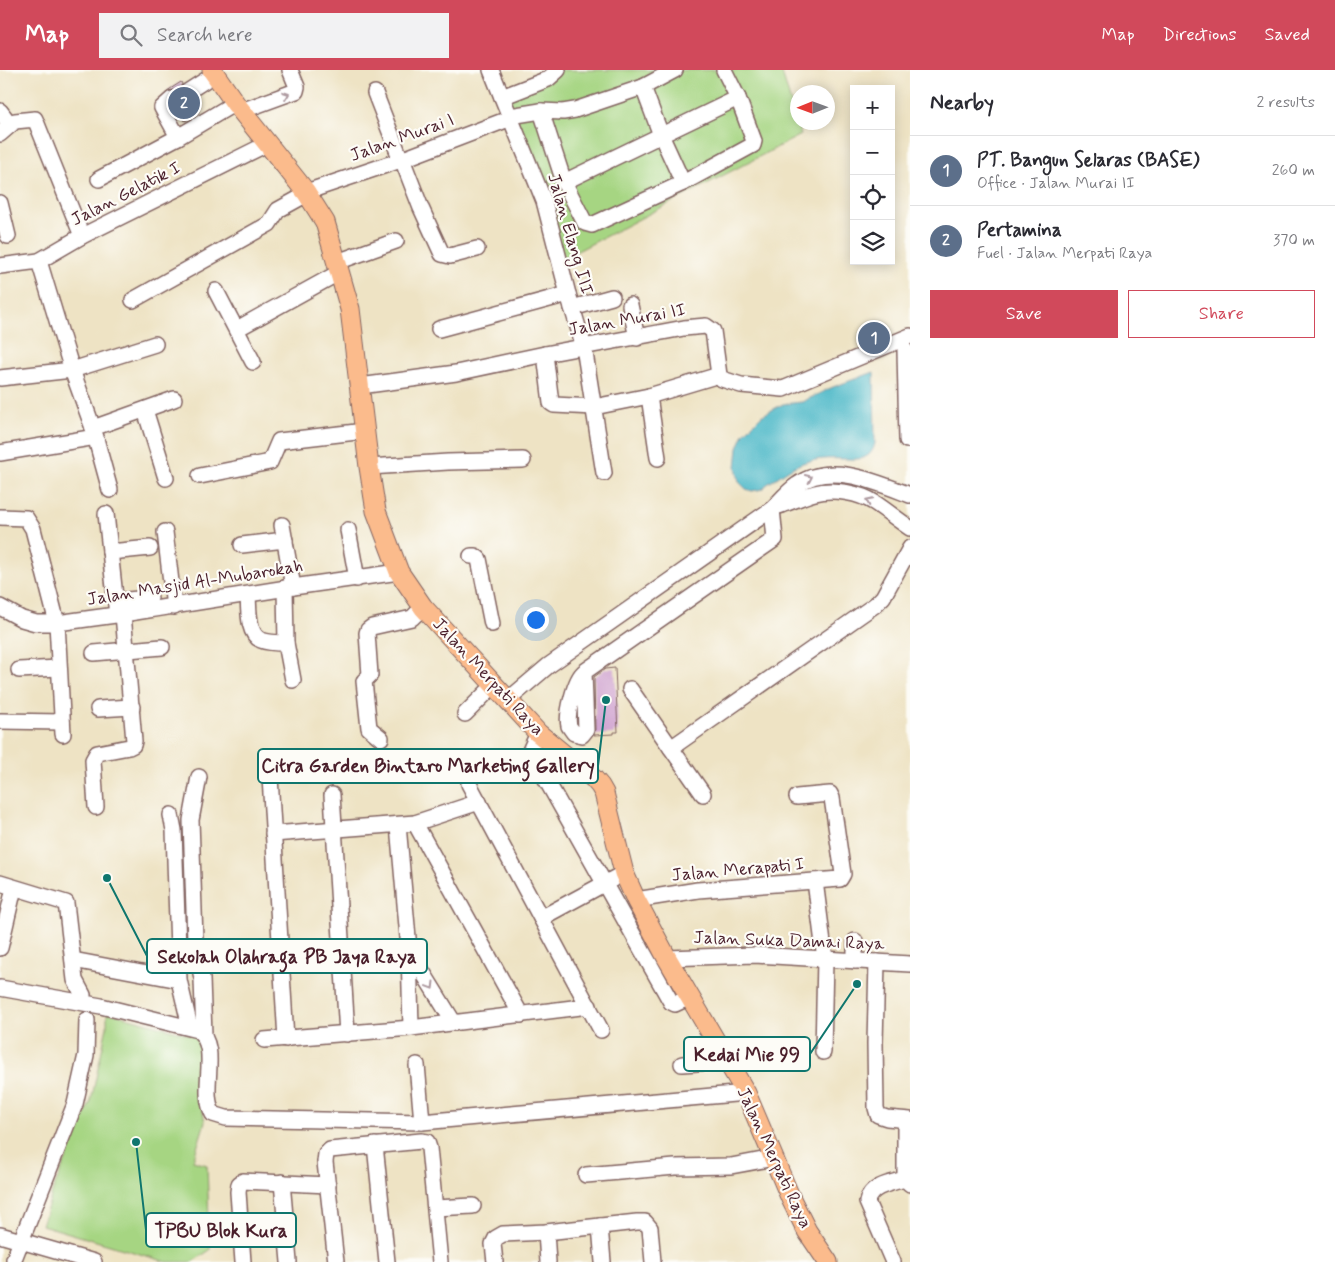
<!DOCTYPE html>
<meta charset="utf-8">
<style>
body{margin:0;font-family:Mynerve,sans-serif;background:#f2f2f3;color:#2b2b33}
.controls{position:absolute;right:15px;top:15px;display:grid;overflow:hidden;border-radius:0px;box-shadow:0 2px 12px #0003}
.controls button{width:45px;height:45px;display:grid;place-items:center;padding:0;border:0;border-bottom:1px solid #e1e1e2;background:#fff;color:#2b2b33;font:25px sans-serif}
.compass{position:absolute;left:790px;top:15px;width:45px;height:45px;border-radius:50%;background:#fff;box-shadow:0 2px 12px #0003;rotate:269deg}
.you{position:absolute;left:535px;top:549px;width:18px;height:18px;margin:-12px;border:4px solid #fff;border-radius:50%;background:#1a73e8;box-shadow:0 0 0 8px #1a73e833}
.badge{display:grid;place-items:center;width:32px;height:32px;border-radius:50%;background:#d1495b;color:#fff;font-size:16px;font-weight:700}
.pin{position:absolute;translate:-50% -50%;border:2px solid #fff;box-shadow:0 1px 5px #0006}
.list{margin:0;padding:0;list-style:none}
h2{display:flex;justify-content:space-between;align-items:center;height:65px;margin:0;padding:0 20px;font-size:21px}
h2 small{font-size:16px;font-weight:400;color:#7c7c81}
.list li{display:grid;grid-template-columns:32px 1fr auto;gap:15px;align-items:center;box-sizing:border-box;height:70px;padding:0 20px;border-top:1px solid #e1e1e2}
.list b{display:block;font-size:19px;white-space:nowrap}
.list p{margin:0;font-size:16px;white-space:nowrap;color:#7c7c81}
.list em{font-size:16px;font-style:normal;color:#7c7c81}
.actions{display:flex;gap:10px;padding:15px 20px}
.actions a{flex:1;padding:11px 0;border:1px solid #d1495b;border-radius:0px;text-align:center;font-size:18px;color:#d1495b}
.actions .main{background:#d1495b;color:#fff}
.icon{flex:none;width:28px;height:28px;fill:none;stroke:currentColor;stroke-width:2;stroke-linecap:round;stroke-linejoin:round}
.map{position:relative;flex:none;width:910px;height:1192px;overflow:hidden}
header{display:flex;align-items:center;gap:30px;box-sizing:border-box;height:70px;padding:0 25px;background:#d1495b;color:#fff}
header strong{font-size:24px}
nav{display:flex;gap:28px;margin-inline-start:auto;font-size:18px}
.search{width:350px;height:45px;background:#f2f2f3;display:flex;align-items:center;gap:12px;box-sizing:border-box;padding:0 18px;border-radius:0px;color:#7c7c81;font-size:19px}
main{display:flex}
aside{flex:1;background:#fff}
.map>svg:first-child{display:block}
.green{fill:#a6d582;stroke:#787a56}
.water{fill:#4cb8c8;stroke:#4b6c7a}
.building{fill:#d1a6d1}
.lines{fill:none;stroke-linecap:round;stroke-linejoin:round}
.minor-casing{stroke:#836461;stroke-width:18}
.major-casing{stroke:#836461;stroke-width:21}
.minor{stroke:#fff;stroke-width:15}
.major{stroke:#fbbb8c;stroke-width:19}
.oneway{stroke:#ae9aa0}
.labels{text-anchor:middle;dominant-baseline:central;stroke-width:4.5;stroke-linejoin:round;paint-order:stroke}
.street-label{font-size:18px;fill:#4a1f2b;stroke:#fdfcf7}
.leader{fill:none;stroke:#0f766e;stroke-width:2}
.callout-dot{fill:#0f766e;stroke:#fdfcf7;stroke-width:2}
.callout{fill:#fdfcf7;stroke:#0f766e;stroke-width:2}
.callout-label{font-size:19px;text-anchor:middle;font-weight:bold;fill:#4a1f2b}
</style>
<header>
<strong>Map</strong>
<div class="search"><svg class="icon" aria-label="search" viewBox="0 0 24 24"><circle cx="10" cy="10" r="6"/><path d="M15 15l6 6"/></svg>Search here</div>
<nav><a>Map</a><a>Directions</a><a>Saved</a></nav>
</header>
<main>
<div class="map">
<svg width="910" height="1192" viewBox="0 0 910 1192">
<rect width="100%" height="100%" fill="#fdfcf7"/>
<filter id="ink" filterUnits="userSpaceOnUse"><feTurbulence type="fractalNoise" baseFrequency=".02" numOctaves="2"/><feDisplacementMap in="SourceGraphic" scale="10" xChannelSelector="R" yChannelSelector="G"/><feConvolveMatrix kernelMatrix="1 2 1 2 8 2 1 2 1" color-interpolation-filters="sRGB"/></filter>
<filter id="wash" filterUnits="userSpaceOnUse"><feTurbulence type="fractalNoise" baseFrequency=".0096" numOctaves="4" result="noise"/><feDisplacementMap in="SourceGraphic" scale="20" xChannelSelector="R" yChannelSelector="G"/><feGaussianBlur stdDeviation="1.12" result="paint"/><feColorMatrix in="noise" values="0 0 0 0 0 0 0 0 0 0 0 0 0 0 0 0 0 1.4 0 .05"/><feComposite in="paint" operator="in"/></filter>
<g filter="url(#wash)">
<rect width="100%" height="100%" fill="#eee3c4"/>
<g class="green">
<polygon points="551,0 781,0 801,65 564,188 505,29"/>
<polygon points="107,942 199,967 204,982 203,1042 205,1052 193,1091 207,1095 210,1180 192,1192 167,1192 42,1155 53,1120 91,1031 107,957"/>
</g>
<path class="water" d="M 874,302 L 875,373 C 871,392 856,389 841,389 C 830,388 817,389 806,392 C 791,396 779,407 766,415 L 763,419 L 752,421 L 746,419 L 739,412 L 736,397 L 738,378 L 744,363 L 761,346 L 783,334 L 802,332 L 833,317 Z"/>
<g id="blocks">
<g class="building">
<polygon points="181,12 182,14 178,22 174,20 167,21"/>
<polygon points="181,29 187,31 192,30 199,42 185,51 177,37"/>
<polygon points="615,598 618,662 614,662 614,664 594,665 595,660 594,607 605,599"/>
</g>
</g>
</g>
<g filter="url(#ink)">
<use href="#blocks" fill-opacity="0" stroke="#836461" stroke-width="1"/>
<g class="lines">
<g class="minor-casing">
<g id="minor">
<polyline points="491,0 544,131 568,224 584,277 604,403"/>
<polyline points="643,17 661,65 683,113"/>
<polyline points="187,22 215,4"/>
<polyline points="375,23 401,90"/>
<polyline points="502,27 548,9 558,0"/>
<polyline points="172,29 162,38 178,67 235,33"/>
<polyline points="0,41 6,49"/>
<polyline points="241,41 296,21 297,17 290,0"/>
<polyline points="541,41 564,112 585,153 592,155 683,113 753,75 754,71 738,28 724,0"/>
<polyline points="510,46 541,41 563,42 575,40 643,17 675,0"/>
<polyline points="0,64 15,51 35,49 82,166"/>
<polyline points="402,89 421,138 442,184 450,186 477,179"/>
<polyline points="99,109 178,67"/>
<polyline points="564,112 738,28"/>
<polyline points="306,122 401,90 511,48"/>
<polyline points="0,133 8,166"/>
<polyline points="39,191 72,300 93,358 110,420"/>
<polyline points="337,192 396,171"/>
<polyline points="0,196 39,191 82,166 267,74"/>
<polyline points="216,221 253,292"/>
<polyline points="133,230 269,154 278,140 307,124"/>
<polyline points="630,235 637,268"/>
<polyline points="572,238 612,227"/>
<polyline points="237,259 340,202"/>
<polyline points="439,259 568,224"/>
<polyline points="905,280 907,370"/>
<polyline points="545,284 551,333 554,335 594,337 649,326 719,305"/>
<polyline points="0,308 72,300 155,274"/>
<polyline points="360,316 456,303 545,284 684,258 706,256 713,261 719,305 722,309 741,315 783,319 910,266"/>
<polyline points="649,326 658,388"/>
<polyline points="145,340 166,408"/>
<polyline points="93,358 174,329"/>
<polyline points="0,383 96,367"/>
<polyline points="369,397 448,392 523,390"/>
<polyline points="200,406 270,392 279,371 365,361"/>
<path d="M 779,436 C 791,432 803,426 815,423 C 833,418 860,423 875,433 C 887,441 898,450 910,458"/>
<polyline points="106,444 117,545"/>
<polyline points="0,447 26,448 33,459 57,553 63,664"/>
<polyline points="282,455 293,517"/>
<polyline points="348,460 357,509"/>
<polyline points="165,462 174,537"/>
<polyline points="242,475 285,470"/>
<polyline points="110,482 150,478"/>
<polyline points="471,486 475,486 479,489 492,554"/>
<polyline points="285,518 286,573"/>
<path d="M 248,525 C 249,538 247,564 261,570 C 268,573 278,573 286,573 L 293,610"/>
<polyline points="116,531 150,528"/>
<polyline points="0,537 22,549 36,553 57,553 123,544 293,517 399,502"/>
<polyline points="94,583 162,577"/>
<polyline points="19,600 59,598"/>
<path d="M 584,602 L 586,660 L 582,665 L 574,663 C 572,660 570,658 569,656 C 566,645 575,609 584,602 L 775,469 L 772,439"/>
<polyline points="630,619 703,724"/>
<path d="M 508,630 L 548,596 L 772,439 C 780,431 788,421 797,415 C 830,391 876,412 910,425"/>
<polyline points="98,639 132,637"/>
<polyline points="465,644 494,615"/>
<polyline points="0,651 62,652"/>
<polyline points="538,663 530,681 671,932 675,934 690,927"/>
<polyline points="381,668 369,658 364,611 370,605 367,563 368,560 372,557 412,548 423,537"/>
<polyline points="671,678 875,535 883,527 910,478"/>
<polyline points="199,707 191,750 195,870 202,909 204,965"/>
<polyline points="270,707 286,969"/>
<polyline points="469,714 601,960"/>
<polyline points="332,725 347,964"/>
<polyline points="96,737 93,690 97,683 129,677 133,675 134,671 123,544"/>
<polyline points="171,745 174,760 179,910 190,957"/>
<polyline points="415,753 521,945"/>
<polyline points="398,755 409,879 411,958"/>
<polyline points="273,764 415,753 479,732"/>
<polyline points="815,811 825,889 823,982"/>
<polyline points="0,813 66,833 75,910 83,925"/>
<polyline points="636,830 698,820 840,809 843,804 832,728 830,724 797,727"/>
<polyline points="541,848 624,803"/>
<polyline points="0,878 14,818"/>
<polyline points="409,880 454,953"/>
<polyline points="667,888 755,885 910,894"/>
<polyline points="73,890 179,910"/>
<polyline points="855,891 855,871"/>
<polyline points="877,892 875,973 876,1038 878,1045 887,1048 910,1050"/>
<path d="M 0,918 L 101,936 L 198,960 C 221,979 199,1019 213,1044 L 226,1048 L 422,1052 L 746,1023"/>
<polyline points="264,970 411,958 589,936"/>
<polyline points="682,994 728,991"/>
<polyline points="417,995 422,1052"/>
<polyline points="905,1058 905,1109 910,1114"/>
<polyline points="375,1075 387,1192"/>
<polyline points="586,1105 675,1097 731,1096 774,1088"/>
<polyline points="282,1112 289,1192"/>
<polyline points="435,1138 473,1136"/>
<polyline points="600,1156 603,1192"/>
<polyline points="546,1162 548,1192"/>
<polyline points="0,1165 94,1192"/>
<polyline points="14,1189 75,1034 86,985 87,950"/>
<polyline points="243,1192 238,1122 239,1114 243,1111 328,1115"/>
<polyline points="336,1192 325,1092 326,1084 330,1080 421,1071 427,1072 429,1078 440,1192"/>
<polyline points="495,1192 493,1174 496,1168 503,1164 546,1162 637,1152 645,1152 650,1158 653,1192"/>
<path d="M 893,1192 L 867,1132 C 870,1116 891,1113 905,1109"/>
</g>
</g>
<g class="major-casing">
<polyline id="major" points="212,0 235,33 306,122 325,152 350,239 369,397 376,441 399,502 423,537 538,663 594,709 600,716 604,723 624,803 636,830 667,888 746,1023 791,1129 807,1161 828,1192"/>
</g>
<use href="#minor" class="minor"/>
<use href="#major" class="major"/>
</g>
<defs><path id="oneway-chevron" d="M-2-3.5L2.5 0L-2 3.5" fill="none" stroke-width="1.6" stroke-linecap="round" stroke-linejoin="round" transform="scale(1.25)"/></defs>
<g class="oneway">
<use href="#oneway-chevron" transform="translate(286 25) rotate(-20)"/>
<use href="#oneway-chevron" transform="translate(809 408) rotate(-25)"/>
<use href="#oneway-chevron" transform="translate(869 431) rotate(-154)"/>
<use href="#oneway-chevron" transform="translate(431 916) rotate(59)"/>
</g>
</g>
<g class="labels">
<g class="street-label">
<text transform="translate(402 68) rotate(-20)">Jalan Murai I</text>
<text transform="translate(126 124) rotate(-27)">Jalan Gelatik I</text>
<text transform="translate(570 164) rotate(74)">Jalan Elang III</text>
<text transform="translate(627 250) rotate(-10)">Jalan Murai II</text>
<text transform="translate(195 513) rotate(-9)">Jalan Masjid Al-Mubarokah</text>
<text transform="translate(488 607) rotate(47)">Jalan Merpati Raya</text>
<text transform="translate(738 800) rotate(-5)">Jalan Merapati I</text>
<text transform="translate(789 871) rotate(2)">Jalan Suka Damai Raya</text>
<text transform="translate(774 1088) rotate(65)">Jalan Merpati Raya</text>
</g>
</g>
<path class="leader" d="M606 630L598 696M107 808L147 886M857 914L810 984M136 1072L146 1160"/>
<g class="callout-dot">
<circle cx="606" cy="630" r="5"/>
<circle cx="107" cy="808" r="5"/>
<circle cx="857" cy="914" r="5"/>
<circle cx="136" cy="1072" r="5"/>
</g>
<g class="callout">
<rect x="258" y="679" width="340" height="34" rx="5"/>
<rect x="147" y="869" width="280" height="34" rx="5"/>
<rect x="684" y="967" width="126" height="34" rx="5"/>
<rect x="146" y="1143" width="150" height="34" rx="5"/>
</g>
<g class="callout-label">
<text x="428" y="702">Citra Garden Bintaro Marketing Gallery</text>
<text x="287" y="893">Sekolah Olahraga PB Jaya Raya</text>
<text x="747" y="991">Kedai Mie 99</text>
<text x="221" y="1167">TPBU Blok Kura</text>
</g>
</svg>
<div class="controls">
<button>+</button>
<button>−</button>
<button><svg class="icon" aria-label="locate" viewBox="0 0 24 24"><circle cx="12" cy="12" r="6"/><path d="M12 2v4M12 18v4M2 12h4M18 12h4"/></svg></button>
<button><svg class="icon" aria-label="layers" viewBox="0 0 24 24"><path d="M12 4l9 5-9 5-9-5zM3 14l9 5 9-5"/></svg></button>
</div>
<svg class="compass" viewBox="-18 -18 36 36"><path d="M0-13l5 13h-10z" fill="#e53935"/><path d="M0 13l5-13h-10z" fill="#7c7c81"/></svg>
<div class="you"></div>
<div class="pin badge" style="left:874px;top:268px;background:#5c6f8a">1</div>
<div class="pin badge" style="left:184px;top:33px;background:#5c6f8a">2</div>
</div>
<aside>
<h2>Nearby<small>2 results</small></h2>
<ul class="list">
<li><span class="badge" style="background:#5c6f8a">1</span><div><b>PT. Bangun Selaras (BASE)</b><p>Office · Jalan Murai II</p></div><em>260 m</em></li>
<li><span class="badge" style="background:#5c6f8a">2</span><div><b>Pertamina</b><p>Fuel · Jalan Merpati Raya</p></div><em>370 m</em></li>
</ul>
<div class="actions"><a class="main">Save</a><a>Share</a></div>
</aside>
</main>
